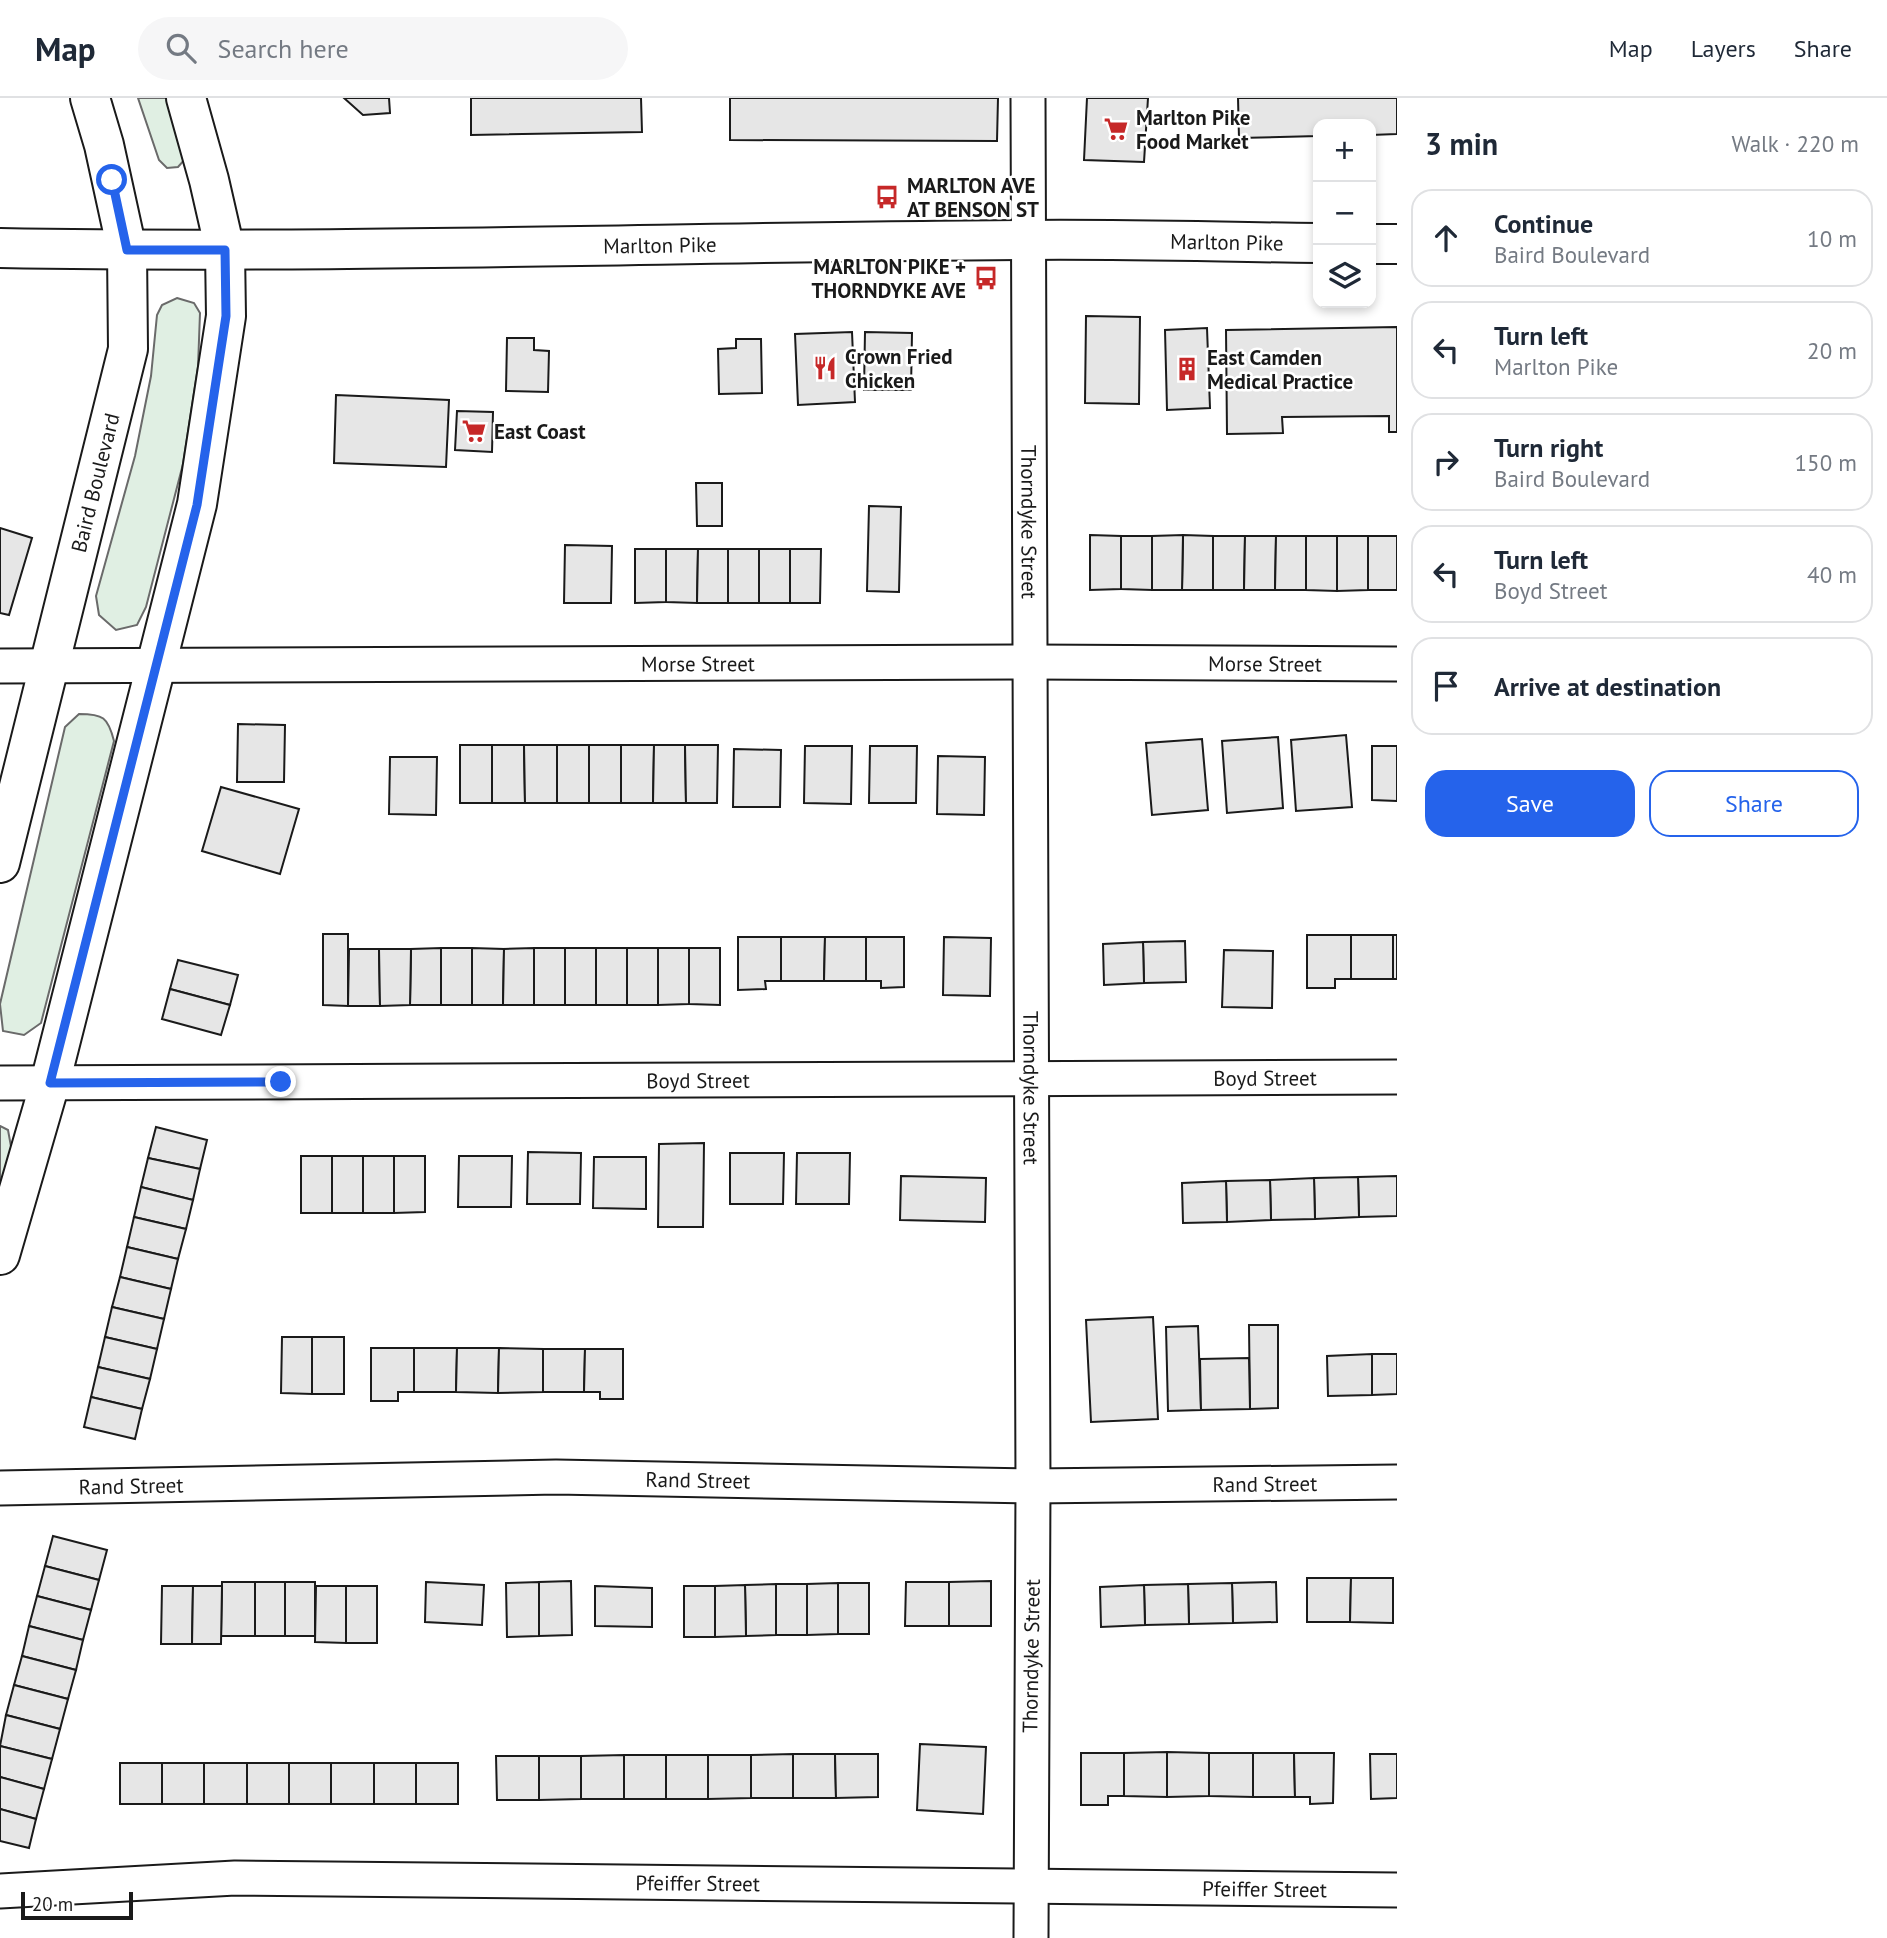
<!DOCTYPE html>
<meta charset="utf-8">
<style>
body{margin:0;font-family:"PT Sans",sans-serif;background:#f6f6f7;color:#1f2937}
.controls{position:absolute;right:21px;top:21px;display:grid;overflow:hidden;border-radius:14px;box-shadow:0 4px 10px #0003}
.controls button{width:63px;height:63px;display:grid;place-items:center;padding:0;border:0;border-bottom:2px solid #e0e1e3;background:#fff;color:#1f2937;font:35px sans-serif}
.scale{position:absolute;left:21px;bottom:18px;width:112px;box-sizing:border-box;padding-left:7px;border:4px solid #1a1a1a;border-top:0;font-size:19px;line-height:24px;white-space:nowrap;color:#1a1a1a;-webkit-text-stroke:5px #fff;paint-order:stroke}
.stop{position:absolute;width:21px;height:21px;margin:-16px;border:5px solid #2563eb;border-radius:50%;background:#fff}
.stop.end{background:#2563eb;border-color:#fff;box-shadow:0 2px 7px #0008}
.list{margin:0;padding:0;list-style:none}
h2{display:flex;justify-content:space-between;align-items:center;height:91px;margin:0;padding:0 28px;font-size:30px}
h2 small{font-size:23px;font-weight:400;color:#747a83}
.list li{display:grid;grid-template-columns:46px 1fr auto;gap:21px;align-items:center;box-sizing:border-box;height:98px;margin:0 14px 14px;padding:0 14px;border:2px solid #e0e1e3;border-radius:21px}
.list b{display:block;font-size:26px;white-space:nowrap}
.list p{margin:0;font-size:23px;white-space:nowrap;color:#747a83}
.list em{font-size:23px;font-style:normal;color:#747a83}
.actions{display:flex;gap:14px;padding:21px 28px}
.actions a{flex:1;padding:16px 0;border:2px solid #2563eb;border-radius:21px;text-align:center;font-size:24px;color:#2563eb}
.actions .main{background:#2563eb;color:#fff}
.icon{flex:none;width:38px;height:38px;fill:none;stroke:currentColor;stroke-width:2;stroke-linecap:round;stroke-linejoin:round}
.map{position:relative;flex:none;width:1397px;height:1840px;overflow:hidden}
header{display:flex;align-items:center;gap:42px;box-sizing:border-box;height:98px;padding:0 35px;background:#fff;border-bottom:2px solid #e0e1e3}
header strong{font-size:33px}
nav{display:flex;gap:38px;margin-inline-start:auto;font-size:24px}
.search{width:490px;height:63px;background:#f6f6f7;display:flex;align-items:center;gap:18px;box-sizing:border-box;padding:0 24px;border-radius:38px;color:#747a83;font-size:26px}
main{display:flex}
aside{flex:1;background:#fff}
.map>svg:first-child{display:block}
.green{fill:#e0efe3;stroke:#6a6a6a;stroke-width:2}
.building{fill:#e6e6e6;stroke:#1a1a1a;stroke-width:2}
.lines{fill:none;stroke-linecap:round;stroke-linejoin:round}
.minor-casing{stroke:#1a1a1a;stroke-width:37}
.secondary-casing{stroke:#1a1a1a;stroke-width:42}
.minor{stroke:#fff;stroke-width:33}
.secondary{stroke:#fff;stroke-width:38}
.route{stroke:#2563eb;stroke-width:9}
.labels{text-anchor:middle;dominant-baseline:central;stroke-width:5;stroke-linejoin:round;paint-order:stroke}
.poi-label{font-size:21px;font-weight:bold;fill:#1a1a1a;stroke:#fff;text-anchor:start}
.street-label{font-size:21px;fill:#1a1a1a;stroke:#fff}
</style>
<header>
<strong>Map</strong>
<div class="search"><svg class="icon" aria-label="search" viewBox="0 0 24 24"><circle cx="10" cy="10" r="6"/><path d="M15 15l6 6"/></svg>Search here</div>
<nav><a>Map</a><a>Layers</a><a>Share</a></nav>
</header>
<main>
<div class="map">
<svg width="1397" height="1840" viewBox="0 0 1397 1840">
<rect width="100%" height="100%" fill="#fff"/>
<g class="green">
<polygon points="138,0 173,0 186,60 178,69 167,70 159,62"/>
<polygon points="177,200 194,205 200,215 198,269 183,366 146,509 137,527 116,532 99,517 96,498 135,358 151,278 157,217 162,207"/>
<path d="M 79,616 C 103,616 108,619 114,643 L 41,925 L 24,937 L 3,933 L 0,906 L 65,629 Z"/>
<polygon points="0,1028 8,1032 12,1054 0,1102"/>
</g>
<g class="building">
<polygon points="344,0 389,0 390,15 363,17"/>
<polygon points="471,0 641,0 642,34 471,37"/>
<polygon points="730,0 998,0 997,43 730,42"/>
<polygon points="1087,0 1148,0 1144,64 1084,62"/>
<polygon points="1238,0 1397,0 1397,36 1371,37 1371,26 1318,26 1318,38 1239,40"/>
<polygon points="1086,218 1140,219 1139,306 1085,305"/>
<polygon points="1397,229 1397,334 1389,334 1389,318 1282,319 1283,335 1227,336 1226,232"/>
<polygon points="1207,230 1210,310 1167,312 1165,232"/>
<polygon points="852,234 855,304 798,307 795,236"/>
<polygon points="865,234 912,235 911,292 864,292"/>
<polygon points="507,240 534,240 534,252 549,253 548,294 506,293"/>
<polygon points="736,241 761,241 762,295 719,296 718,251 736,250"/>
<polygon points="336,297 449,302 446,369 334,365"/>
<polygon points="457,313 493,314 492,354 455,352"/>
<polygon points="696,385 722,385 722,428 697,428"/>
<polygon points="869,408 901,409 899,494 867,493"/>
<polygon points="0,430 32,440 9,517 0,515"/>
<polygon points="1090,437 1121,438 1121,491 1090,492"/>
<polygon points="1183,437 1213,438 1213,492 1182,492"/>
<polygon points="1183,437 1182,492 1152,492 1152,438"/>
<polygon points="1121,438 1152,438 1152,492 1121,491"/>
<polygon points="1213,438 1245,438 1244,492 1213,492"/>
<polygon points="1245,438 1276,438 1275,492 1244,492"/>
<polygon points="1276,438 1306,438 1306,492 1275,492"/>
<polygon points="1306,438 1337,438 1337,493 1306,492"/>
<polygon points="1337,438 1368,438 1368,492 1337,493"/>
<rect x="1368" y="438" width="29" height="54"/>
<polygon points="565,447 612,448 611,505 564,505"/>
<polygon points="635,451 666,451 666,504 635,505"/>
<polygon points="666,451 698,451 697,505 666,504"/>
<polygon points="698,451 728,451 728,505 697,505"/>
<rect x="728" y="451" width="31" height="54"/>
<rect x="759" y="451" width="31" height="54"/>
<polygon points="790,451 821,451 820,505 790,505"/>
<polygon points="238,626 285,627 284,684 237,684"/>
<polygon points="1346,637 1352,709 1296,713 1291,642"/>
<polygon points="1278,639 1283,710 1227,715 1222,643"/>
<polygon points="1202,641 1208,712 1152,717 1146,645"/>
<rect x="460" y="647" width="32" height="58"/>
<polygon points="492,647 524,647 525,705 492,705"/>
<polygon points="524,647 557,647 557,705 525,705"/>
<rect x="557" y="647" width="32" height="58"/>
<rect x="589" y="647" width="32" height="58"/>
<polygon points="621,647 654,647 653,705 621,705"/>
<polygon points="654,647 685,647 686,705 653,705"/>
<polygon points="685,647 718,647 717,705 686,705"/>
<polygon points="805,648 852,648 851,706 804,705"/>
<polygon points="870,648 917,648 916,705 869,705"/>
<polygon points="1372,648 1397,648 1397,703 1372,702"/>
<polygon points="734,651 781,652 780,709 733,709"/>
<polygon points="938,658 985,659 984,717 937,716"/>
<polygon points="390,659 437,659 436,717 389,716"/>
<polygon points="221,689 299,711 280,776 202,753"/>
<polygon points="323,836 348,836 348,908 323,907"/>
<polygon points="1307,837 1351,837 1351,881 1335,881 1335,890 1307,890"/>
<rect x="1351" y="837" width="42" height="44"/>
<rect x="1393" y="837" width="4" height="44"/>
<polygon points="738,839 781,839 781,883 765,883 766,891 738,892"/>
<polygon points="781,839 825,839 824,883 781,883"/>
<polygon points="825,839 866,839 866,883 824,883"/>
<polygon points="866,839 904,839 904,889 881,890 881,883 866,883"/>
<polygon points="944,839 991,840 990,898 943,897"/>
<polygon points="1185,843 1186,884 1144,885 1143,844"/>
<polygon points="1143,844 1144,885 1104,887 1103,846"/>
<polygon points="441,850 441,907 410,907 411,851"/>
<rect x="441" y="850" width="31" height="57"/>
<polygon points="472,850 504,851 503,907 472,907"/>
<polygon points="534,850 534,907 503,907 504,851"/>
<rect x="534" y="850" width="31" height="57"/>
<rect x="565" y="850" width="31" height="57"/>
<rect x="596" y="850" width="31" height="57"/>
<rect x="627" y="850" width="31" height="57"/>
<polygon points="658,850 689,850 689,906 658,907"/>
<polygon points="689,850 720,850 720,907 689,906"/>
<polygon points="349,851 379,851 380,908 348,908"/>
<polygon points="379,851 411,851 410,907 380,908"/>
<polygon points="1224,852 1273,853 1272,910 1222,909"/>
<polygon points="178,862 238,877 230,907 170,891"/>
<polygon points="170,891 230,907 221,937 162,921"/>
<polygon points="156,1029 207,1042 200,1071 148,1060"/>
<polygon points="704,1045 703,1129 658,1129 659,1046"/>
<polygon points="528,1054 581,1055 580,1106 527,1106"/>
<polygon points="730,1055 784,1055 783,1106 730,1106"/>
<polygon points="797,1055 850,1055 849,1106 796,1106"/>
<rect x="301" y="1058" width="31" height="57"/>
<rect x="332" y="1058" width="31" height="57"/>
<rect x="363" y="1058" width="31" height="57"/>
<polygon points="394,1058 425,1058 425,1114 394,1115"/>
<polygon points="459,1058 512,1058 511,1109 458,1109"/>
<polygon points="594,1059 646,1059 646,1111 593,1110"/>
<polygon points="148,1060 200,1071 193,1102 141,1089"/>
<polygon points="901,1078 986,1080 985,1124 900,1122"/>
<polygon points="1397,1078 1397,1118 1359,1119 1358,1079"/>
<polygon points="1358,1079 1359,1119 1315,1121 1314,1080"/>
<polygon points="1314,1080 1315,1121 1271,1122 1270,1082"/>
<polygon points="1270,1082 1271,1122 1227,1124 1226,1083"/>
<polygon points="1226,1083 1227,1124 1183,1125 1182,1085"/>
<polygon points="141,1089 193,1102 186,1131 134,1119"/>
<polygon points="134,1119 186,1131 178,1161 127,1149"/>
<polygon points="127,1149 178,1161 171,1191 120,1179"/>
<polygon points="120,1179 171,1191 164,1221 112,1209"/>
<polygon points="112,1209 164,1221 157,1251 105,1239"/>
<polygon points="1153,1219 1158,1321 1091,1324 1086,1222"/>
<polygon points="1249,1227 1278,1227 1278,1310 1250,1311"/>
<polygon points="1198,1228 1201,1312 1168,1313 1166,1229"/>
<polygon points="105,1239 157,1251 150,1281 98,1269"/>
<polygon points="282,1239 312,1239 312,1296 281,1295"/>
<rect x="312" y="1239" width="32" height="57"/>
<polygon points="371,1250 414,1250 414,1294 398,1294 398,1303 371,1303"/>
<polygon points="414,1250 457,1250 456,1294 414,1294"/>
<polygon points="457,1250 499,1250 498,1295 456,1294"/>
<polygon points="499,1250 543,1251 543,1294 498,1295"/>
<polygon points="543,1251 585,1251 584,1294 543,1294"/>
<polygon points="585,1251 623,1251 623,1301 600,1301 600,1294 584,1294"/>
<polygon points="1372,1256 1372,1297 1328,1298 1327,1258"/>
<polygon points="1372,1256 1397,1256 1397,1296 1372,1297"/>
<polygon points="1249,1260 1250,1311 1201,1312 1200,1261"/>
<polygon points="98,1269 150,1281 142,1311 91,1299"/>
<polygon points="91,1299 142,1311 135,1341 84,1329"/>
<polygon points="53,1438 107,1452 99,1482 45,1468"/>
<polygon points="45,1468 99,1482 91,1512 37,1498"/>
<polygon points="1307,1480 1351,1480 1350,1524 1307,1524"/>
<polygon points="1351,1480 1393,1480 1393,1525 1350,1524"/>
<polygon points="571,1483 572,1537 539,1538 539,1484"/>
<polygon points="991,1483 991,1528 949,1528 949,1484"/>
<polygon points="222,1484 255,1484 255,1538 221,1538"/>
<rect x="255" y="1484" width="30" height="54"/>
<rect x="285" y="1484" width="30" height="54"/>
<polygon points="426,1484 484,1487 482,1527 425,1524"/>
<polygon points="539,1484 539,1538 507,1539 506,1485"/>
<polygon points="906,1484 949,1484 949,1528 905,1528"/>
<polygon points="1276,1484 1277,1524 1233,1525 1232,1485"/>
<rect x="838" y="1485" width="31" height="51"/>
<polygon points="838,1485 838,1536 807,1537 807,1486"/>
<polygon points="1232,1485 1233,1525 1189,1526 1188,1486"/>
<rect x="776" y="1486" width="31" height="51"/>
<polygon points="776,1486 776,1537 746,1538 745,1487"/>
<polygon points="1188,1486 1189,1526 1145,1527 1144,1487"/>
<polygon points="745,1487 746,1538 715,1539 715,1488"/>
<polygon points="1144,1487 1145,1527 1101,1529 1100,1489"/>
<polygon points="162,1488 193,1488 192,1546 161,1546"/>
<polygon points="193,1488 222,1488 221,1546 192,1546"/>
<polygon points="316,1488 346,1488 346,1545 315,1544"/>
<rect x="346" y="1488" width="31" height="57"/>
<polygon points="595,1488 652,1490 652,1529 595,1528"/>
<rect x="684" y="1488" width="31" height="51"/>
<polygon points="37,1498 91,1512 83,1542 29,1528"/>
<polygon points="29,1528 83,1542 76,1572 22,1558"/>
<polygon points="22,1558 76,1572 68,1601 14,1587"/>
<polygon points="14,1587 68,1601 60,1631 6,1617"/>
<polygon points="6,1617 60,1631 52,1661 0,1648"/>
<polygon points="920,1646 986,1649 983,1716 917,1712"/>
<polygon points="0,1648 52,1661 44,1691 0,1679"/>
<polygon points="1167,1654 1167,1699 1124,1698 1124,1655"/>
<polygon points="1167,1654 1209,1655 1209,1698 1167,1699"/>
<polygon points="1081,1655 1124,1655 1124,1698 1108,1698 1108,1707 1081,1707"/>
<polygon points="1209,1655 1253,1655 1253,1699 1209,1698"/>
<polygon points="1253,1655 1294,1655 1295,1699 1253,1699"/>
<polygon points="1294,1655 1334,1655 1333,1705 1310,1706 1310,1699 1295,1699"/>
<polygon points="793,1656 835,1656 836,1700 793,1700"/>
<polygon points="793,1656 793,1700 751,1700 751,1657"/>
<polygon points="835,1656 878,1656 878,1699 836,1700"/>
<polygon points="1370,1656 1397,1656 1397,1700 1371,1701"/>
<rect x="624" y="1657" width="42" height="44"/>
<polygon points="624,1657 624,1701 581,1701 581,1658"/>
<rect x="666" y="1657" width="42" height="44"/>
<polygon points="708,1657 751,1657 751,1700 708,1701"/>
<polygon points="496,1658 539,1658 539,1702 497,1702"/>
<polygon points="539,1658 581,1658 581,1701 539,1702"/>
<rect x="120" y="1665" width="42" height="41"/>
<rect x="162" y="1665" width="42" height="41"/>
<rect x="204" y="1665" width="43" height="41"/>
<rect x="247" y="1665" width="42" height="41"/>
<rect x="289" y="1665" width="42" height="41"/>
<rect x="331" y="1665" width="43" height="41"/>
<rect x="374" y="1665" width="42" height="41"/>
<rect x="416" y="1665" width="42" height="41"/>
<polygon points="0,1679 44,1691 36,1721 0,1711"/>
<polygon points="0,1711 36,1721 29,1750 0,1743"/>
</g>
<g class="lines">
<g class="minor-casing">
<g id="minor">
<path id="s1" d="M 1028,0 L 1033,1388 L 1031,1840"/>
<path id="s2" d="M 0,568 L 1030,564 L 1397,566"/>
<path id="s3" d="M 0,985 L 1397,979"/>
<path id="s4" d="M 0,1390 L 556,1379 L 1033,1388 L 1397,1384"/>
<path id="s5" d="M 0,1793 L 235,1780 L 1397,1792"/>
</g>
</g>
<g class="secondary-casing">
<g id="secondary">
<polyline points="1371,146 1397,146"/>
<path id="s6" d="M 0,150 C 342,156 684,144 1027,142 C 1124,141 1221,144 1318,145"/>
<path id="s7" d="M 0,765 L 128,251 L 127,152 L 104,47 L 90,0"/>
<polyline points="0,1157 50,985 197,406 226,218 225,152 209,82 186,0"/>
</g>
</g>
<use href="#minor" class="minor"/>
<use href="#secondary" class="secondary"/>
</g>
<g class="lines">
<polyline class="route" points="112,82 127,152 225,152 226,218 197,407 50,985 281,984"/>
</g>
<defs>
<g id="supermarket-bare" transform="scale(1.89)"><path d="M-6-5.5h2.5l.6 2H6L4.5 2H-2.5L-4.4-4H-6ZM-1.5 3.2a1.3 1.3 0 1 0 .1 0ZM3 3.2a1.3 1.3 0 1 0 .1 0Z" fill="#c62828" stroke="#fff" stroke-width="2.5" paint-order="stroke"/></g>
<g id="bus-bare" transform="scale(1.89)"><path d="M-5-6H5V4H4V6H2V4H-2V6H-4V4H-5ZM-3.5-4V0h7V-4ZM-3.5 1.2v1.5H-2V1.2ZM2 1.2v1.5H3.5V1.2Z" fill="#c62828" stroke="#fff" stroke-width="2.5" paint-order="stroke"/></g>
<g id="restaurant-bare" transform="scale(1.89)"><path d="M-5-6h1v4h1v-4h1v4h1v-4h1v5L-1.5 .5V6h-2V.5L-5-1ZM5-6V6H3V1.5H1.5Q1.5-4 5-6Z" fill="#c62828" stroke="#fff" stroke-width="2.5" paint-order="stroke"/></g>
<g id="building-bare" transform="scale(1.89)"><path d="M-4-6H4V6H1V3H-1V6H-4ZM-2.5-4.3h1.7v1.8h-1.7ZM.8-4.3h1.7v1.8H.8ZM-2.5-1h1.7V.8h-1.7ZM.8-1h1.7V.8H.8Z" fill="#c62828" stroke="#fff" stroke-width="2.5" paint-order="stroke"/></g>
</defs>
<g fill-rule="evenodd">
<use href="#supermarket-bare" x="1116" y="31"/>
<use href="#bus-bare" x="887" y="99"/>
<use href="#bus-bare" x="986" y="180"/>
<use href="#restaurant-bare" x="825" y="270"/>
<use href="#building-bare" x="1187" y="271"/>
<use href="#supermarket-bare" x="474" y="333"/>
</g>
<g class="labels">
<g class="poi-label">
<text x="1136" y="19">Marlton Pike<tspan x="1136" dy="24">Food Market</tspan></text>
<text x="907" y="87">MARLTON AVE<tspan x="907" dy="24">AT BENSON ST</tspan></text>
<text x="966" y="168" text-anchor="end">MARLTON PIKE +<tspan x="966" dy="24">THORNDYKE AVE</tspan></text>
<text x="845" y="258">Crown Fried<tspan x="845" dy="24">Chicken</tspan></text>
<text x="1207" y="259">East Camden<tspan x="1207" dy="24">Medical Practice</tspan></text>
<text x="494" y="333">East Coast</text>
</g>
<g class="street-label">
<text stroke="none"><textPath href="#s6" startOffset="1227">Marlton Pike</textPath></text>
<text stroke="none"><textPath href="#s6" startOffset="660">Marlton Pike</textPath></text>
<text stroke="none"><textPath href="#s7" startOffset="392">Baird Boulevard</textPath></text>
<text stroke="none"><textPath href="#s1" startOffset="424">Thorndyke Street</textPath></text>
<text stroke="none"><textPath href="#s2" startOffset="698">Morse Street</textPath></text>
<text stroke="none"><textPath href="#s2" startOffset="1265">Morse Street</textPath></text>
<text stroke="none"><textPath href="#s3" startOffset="1265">Boyd Street</textPath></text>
<text stroke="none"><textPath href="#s3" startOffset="698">Boyd Street</textPath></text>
<text stroke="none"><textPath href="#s1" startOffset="990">Thorndyke Street</textPath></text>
<text stroke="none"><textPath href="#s4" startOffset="698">Rand Street</textPath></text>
<text stroke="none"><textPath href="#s4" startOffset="1265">Rand Street</textPath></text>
<text stroke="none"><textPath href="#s4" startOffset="131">Rand Street</textPath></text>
<text transform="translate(1031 1558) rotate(-89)">Thorndyke Street</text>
<text stroke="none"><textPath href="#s5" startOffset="698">Pfeiffer Street</textPath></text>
<text stroke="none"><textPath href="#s5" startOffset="1265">Pfeiffer Street</textPath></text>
</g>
</g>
</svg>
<div class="controls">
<button>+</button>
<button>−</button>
<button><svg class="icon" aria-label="layers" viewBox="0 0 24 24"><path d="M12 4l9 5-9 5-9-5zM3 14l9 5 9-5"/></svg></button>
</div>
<div class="scale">20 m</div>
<div class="stop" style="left:112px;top:82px"></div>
<div class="stop end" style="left:281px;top:984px"></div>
</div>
<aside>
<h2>3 min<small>Walk · 220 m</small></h2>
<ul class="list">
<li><svg class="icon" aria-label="ahead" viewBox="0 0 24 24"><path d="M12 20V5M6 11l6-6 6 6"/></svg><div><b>Continue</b><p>Baird Boulevard</p></div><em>10 m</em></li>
<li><svg class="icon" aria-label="left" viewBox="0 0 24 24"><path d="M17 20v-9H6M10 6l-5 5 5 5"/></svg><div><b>Turn left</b><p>Marlton Pike</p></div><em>20 m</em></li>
<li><svg class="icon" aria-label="right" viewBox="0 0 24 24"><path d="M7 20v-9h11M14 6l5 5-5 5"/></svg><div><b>Turn right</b><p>Baird Boulevard</p></div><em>150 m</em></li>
<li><svg class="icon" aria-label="left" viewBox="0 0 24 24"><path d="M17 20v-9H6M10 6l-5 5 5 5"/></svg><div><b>Turn left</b><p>Boyd Street</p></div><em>40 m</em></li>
<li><svg class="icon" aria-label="arrive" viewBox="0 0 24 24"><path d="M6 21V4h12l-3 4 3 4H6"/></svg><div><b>Arrive at destination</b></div></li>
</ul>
<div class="actions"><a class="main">Save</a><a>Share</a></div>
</aside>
</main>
